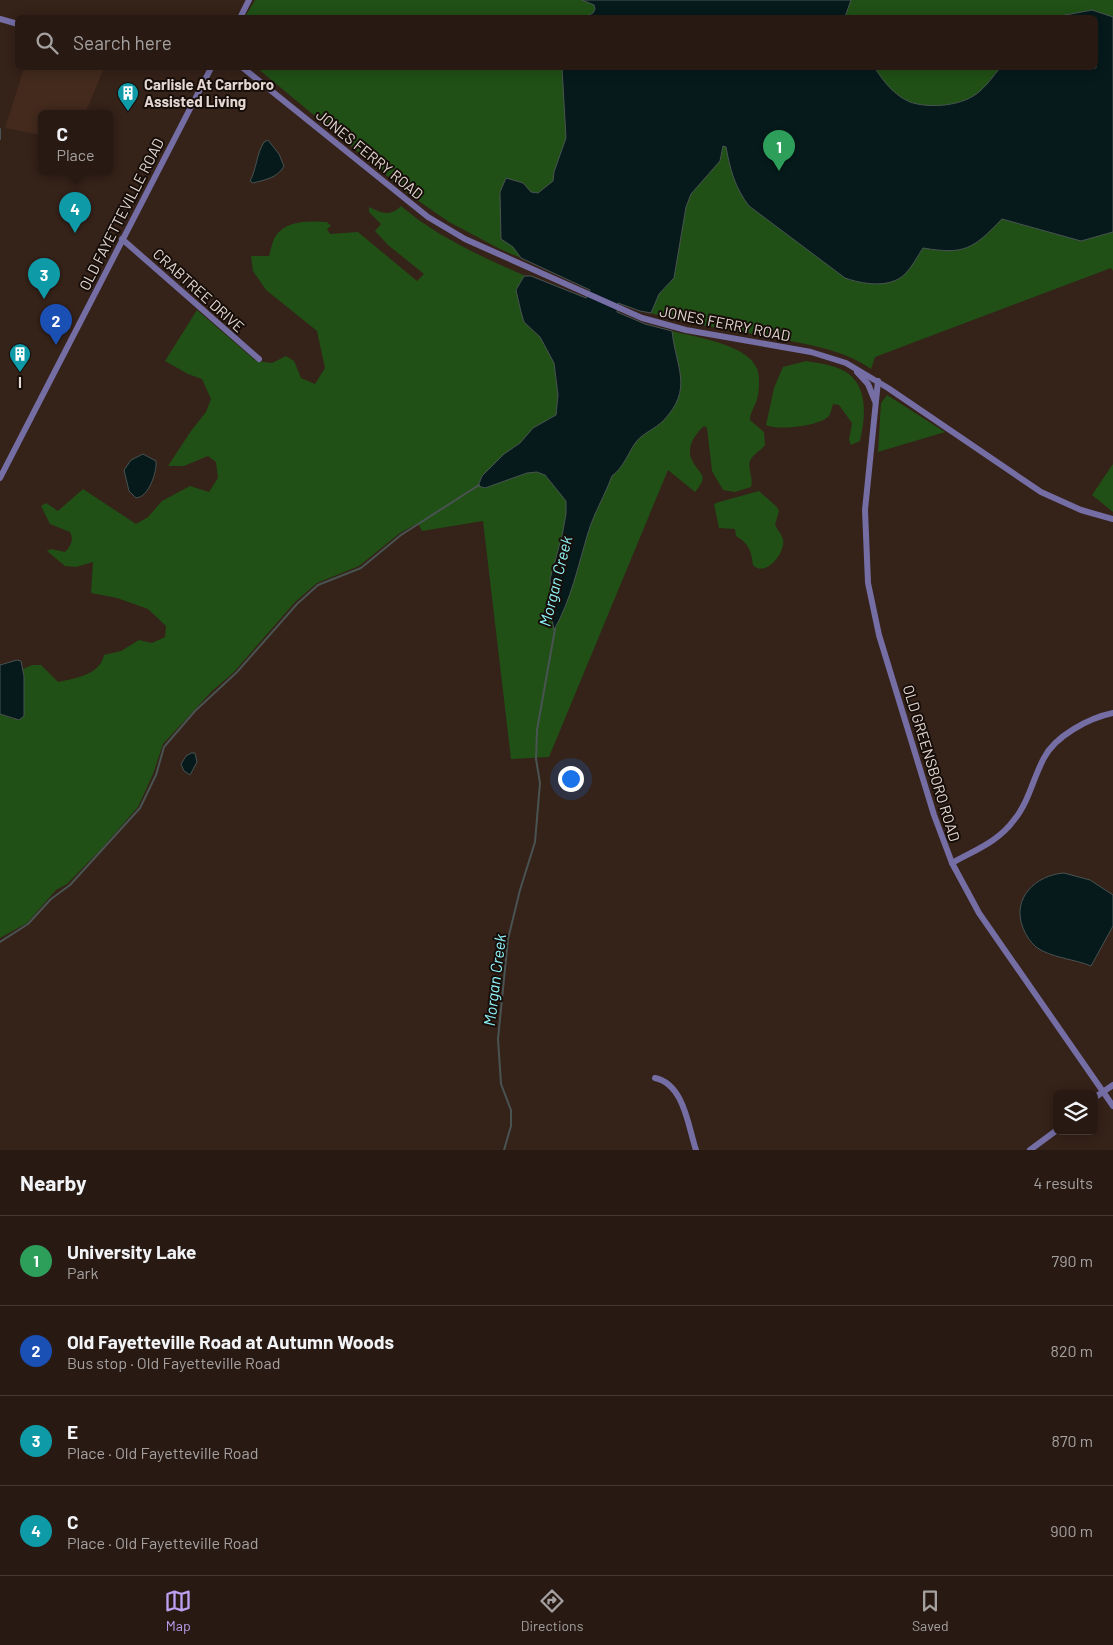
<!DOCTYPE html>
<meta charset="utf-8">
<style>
body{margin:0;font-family:Barlow,sans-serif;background:#342721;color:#f1f3f6}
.controls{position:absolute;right:15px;bottom:15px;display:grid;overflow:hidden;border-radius:8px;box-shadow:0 2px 12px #0003}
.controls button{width:45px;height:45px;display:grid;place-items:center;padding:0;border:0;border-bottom:1px solid #443833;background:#281a13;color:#f1f3f6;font:25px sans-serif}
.you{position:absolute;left:570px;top:778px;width:18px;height:18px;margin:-12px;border:4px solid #fff;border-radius:50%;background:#1a73e8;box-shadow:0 0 0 8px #1a73e833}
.badge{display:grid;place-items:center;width:32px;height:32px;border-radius:50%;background:#bca0f2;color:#fff;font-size:16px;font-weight:700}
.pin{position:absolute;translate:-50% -41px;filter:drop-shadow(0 1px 2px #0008)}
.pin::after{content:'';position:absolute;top:26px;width:18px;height:15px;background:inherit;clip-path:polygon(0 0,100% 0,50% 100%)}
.popup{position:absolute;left:38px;top:110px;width:75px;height:65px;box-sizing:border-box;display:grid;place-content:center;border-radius:8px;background:#281a13;filter:drop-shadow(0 1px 4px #0005);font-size:16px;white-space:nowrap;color:#a5a1a0}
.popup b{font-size:19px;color:#f1f3f6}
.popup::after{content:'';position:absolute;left:50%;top:100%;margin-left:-10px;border:10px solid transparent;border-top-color:#281a13}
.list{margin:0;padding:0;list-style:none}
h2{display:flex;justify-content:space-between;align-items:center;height:65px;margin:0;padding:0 20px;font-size:21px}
h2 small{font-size:16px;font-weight:400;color:#a5a1a0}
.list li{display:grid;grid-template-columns:32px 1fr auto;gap:15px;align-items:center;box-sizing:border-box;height:90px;padding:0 20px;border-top:1px solid #443833}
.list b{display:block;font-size:19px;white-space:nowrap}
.list p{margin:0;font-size:16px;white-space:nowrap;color:#a5a1a0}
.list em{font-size:16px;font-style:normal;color:#a5a1a0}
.icon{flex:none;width:28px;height:28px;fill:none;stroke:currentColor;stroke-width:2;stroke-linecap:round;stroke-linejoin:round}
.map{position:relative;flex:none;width:1113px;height:1150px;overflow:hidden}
.search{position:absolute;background:#281a13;box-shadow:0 2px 12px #0003;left:15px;right:15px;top:15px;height:55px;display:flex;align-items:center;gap:12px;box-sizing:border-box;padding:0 18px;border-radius:8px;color:#a5a1a0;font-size:19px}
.sheet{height:425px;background:#281a13}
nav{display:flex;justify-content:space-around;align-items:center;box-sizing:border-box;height:70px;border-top:1px solid #443833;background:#281a13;font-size:14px;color:#a5a1a0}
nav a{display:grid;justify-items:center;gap:2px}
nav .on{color:#bca0f2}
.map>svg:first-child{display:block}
.built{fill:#432a1d}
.green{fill:#205016}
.water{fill:#061a1b;stroke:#495352}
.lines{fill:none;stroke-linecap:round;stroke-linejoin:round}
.stream{stroke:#495352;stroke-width:2}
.minor{stroke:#746ea5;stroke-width:6}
.labels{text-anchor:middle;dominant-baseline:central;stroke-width:4;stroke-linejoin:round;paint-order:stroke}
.poi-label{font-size:15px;font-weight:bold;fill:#e5d8d2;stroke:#170e0a;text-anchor:start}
.street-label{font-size:15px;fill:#e5d8d2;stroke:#170e0a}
.water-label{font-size:16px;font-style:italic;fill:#8ff5fa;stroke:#170e0a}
</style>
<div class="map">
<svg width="1113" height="1150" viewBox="0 0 1113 1150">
<rect width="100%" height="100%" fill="#352219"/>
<polygon class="built" points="24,68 104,68 85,114 41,114 41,135 5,128"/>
<g class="green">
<path d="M 255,0 L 1113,0 L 1113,271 L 1111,268 L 875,357 L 871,369 C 846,351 815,346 785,340 C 740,331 693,326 650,313 L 500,249 L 449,222 L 410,195 L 257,68 L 1096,68 L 1096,18 L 244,18 Z"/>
<path d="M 401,206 C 442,241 492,261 541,283 C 584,302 626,322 672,335 L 672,331 C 697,338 760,345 759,379 C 759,386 759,396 756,402 C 754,408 750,413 750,420 L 764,432 L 765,445 C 761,450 754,454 751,459 C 746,467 754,477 751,487 L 735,492 L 723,490 L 712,471 L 707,428 L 704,426 C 694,435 685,449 693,462 C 701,476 709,475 695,492 L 668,470 L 549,757 L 511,759 L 483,521 L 422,531 L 418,523 L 400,533 L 359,566 L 317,583 L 295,602 L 234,672 L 211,692 L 163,744 L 153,774 L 138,807 L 102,848 L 67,884 L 56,890 L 27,923 L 0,938 L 0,714 L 13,719 L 24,697 L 23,669 L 32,665 L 41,665 L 58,682 C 76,678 100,675 104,655 L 121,651 L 139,640 L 152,643 L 165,637 L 166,626 L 148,609 L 117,598 L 91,593 L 93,562 L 76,567 L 65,566 L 47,551 L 51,549 L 65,552 C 71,546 74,540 70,532 L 50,524 L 41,506 L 46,503 L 58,511 L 83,489 L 136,524 L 148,517 L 162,501 L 190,486 L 209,492 L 218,478 L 216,462 L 208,456 L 184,466 L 168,466 L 191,431 L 206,412 L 211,399 L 202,379 L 188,374 L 165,361 L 197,310 L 256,361 L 272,363 L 286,356 L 294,361 L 301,378 L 315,384 L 325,368 L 317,331 L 266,290 L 253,271 L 251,256 L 269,256 C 271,250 272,242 275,237 C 286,220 309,221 327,222 L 331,226 L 327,229 L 330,234 L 358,232 L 417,281 L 424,274 L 388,245 L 375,231 L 381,224 L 369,212 L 369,207 C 382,213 390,217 401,206 Z"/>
<path d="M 806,361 C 817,363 829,364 840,369 C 869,381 866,416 860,441 L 851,445 L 849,440 L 852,423 L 839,405 L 833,404 C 832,407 831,413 829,416 C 820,426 778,431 766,425 L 774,388 L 783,367 Z"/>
<polygon points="887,395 945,432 878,452 881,403"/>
<polygon points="1113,464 1113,512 1092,495"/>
<path d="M 759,491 L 777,507 L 779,511 L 775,525 C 777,529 782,535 783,539 C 786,553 765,578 753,565 C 751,550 749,544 736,536 L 735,529 L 719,528 L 714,504 L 719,502 Z"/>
</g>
<g class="water">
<polygon points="582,0 851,0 845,17 583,18 593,13 595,9 594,5"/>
<path d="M 1092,10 L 1113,17 L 1113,232 L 1081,241 L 1002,219 C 973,249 965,255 923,248 C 917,257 912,267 905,274 C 890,289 862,284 845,278 L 749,206 C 735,188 730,169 726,147 L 723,146 L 720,161 L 691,194 L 686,207 L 674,278 L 659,294 L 651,313 L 640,311 L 618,303 L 617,312 L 645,324 L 672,331 C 676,368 694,389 663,421 C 655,429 643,433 636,442 C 628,453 624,467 612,476 C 605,495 594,513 588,533 C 578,566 571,600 554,630 L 552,619 L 550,579 L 562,536 L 566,514 L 566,501 L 545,475 L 537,472 L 527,473 L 485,488 L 478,486 L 482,476 L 504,454 L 520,443 L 533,428 L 556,415 L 558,395 L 554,363 L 540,337 L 524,322 L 521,312 L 516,290 L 524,276 L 531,276 L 586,298 L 590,290 L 521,258 L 513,247 L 501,239 L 500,192 L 506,178 L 523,183 L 531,192 L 538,193 L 553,181 L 554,172 L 566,138 L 562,68 L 875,68 C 883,81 895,96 910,102 C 930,109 964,106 980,91 C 988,84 994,75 1000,68 L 1096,68 L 1096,18 L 1055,17 Z"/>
<path d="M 268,140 L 279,154 L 284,166 C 278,178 264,180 253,183 L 250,181 C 257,168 256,155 264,142 Z"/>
<polygon points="76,202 84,207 83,212 77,212 76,208 69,210 70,204"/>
<path d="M 143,454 L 156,461 C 157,472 149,497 136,498 L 129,491 L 124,470 L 131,460 Z"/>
<polygon points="17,660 21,661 24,676 24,716 19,720 0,714 0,665"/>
<polygon points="191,753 195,753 197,762 190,775 184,771 181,764 186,756"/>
<path d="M 1064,873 L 1090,880 L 1113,895 L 1113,926 L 1091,966 C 1075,959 1051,958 1036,947 C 1030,942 1026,935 1023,928 C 1011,898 1036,875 1064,873 Z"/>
</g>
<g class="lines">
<g class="stream">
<polyline points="0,129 0,139"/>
<polyline points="0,942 28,924 51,899 70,885 140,808 156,775 164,747 195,711 237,672 297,604 318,585 361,568 401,535 479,485"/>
<polyline points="504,1150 511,1126 511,1110 501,1084 498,1039 508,939 520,890 535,842 540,783 536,759 537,730 555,629"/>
</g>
<g class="minor">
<polyline points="240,18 249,0"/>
<polyline points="0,19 18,24"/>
<polyline points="243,68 428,217 465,239 642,318 686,330 811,352 846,363 888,388 1041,492 1081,510 1113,519"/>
<polyline points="122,239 259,359"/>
<polyline points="857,372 868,384 875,401"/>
<polyline points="878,381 865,510 868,583 879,635 934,815 952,863 979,913 1113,1106"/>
<polyline points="0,478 211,68"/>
<path d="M 952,863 C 975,850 998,842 1014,820 C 1029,802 1033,778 1044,758 C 1055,736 1089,718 1113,713"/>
<path d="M 655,1078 C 684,1084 688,1126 696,1150"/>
<polyline points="1094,1098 1113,1085"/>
<polyline points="1030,1150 1057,1130"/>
</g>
</g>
<defs>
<g id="building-pin" transform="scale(1.125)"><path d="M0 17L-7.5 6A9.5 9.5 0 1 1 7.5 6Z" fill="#0f9aa8" stroke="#170e0a"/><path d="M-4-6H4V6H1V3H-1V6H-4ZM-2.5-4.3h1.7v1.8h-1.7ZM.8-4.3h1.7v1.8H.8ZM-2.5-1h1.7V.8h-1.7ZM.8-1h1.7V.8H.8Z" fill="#fff"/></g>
</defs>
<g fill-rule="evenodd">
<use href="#building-pin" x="128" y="93"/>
<use href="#building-pin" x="20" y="354"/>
</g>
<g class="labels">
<g class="poi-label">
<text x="144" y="84">Carlisle At Carrboro<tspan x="144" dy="17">Assisted Living</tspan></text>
<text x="20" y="382" text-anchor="middle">I</text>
</g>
<g class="street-label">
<text transform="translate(370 154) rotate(39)">JONES FERRY ROAD</text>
<text transform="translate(121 214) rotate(-63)">OLD FAYETTEVILLE ROAD</text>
<text transform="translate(199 290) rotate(42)">CRABTREE DRIVE</text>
<text transform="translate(725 323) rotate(11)">JONES FERRY ROAD</text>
<text transform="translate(932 763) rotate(73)">OLD GREENSBORO ROAD</text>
</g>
<g class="water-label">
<text transform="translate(555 581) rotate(-76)">Morgan Creek</text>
<text transform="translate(494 980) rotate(-83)">Morgan Creek</text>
</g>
</g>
</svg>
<div class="controls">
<button><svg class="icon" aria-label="layers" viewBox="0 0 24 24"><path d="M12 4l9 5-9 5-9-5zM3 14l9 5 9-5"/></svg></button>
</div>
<div class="you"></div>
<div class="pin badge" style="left:779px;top:171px;background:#2e9e5b">1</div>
<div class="pin badge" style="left:56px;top:345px;background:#1a4fb4">2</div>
<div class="pin badge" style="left:44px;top:299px;background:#0f9aa8">3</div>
<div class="pin badge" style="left:75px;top:233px;background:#0f9aa8">4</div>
<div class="popup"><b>C</b>Place</div>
<div class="search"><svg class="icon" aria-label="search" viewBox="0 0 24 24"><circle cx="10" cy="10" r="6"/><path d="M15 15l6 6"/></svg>Search here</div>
</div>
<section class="sheet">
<h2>Nearby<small>4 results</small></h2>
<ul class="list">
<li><span class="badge" style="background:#2e9e5b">1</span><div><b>University Lake</b><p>Park</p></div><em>790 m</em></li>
<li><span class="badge" style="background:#1a4fb4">2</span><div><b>Old Fayetteville Road at Autumn Woods</b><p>Bus stop · Old Fayetteville Road</p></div><em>820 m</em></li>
<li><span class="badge" style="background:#0f9aa8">3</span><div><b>E</b><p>Place · Old Fayetteville Road</p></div><em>870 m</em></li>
<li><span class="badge" style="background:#0f9aa8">4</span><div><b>C</b><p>Place · Old Fayetteville Road</p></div><em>900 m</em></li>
</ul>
</section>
<nav>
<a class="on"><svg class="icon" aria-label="map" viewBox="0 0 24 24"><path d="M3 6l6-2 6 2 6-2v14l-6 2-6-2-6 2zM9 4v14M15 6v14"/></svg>Map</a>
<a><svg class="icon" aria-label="directions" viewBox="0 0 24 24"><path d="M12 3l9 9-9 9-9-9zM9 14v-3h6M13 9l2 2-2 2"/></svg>Directions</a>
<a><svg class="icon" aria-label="saved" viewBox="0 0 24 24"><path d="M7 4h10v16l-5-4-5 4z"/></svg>Saved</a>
</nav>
